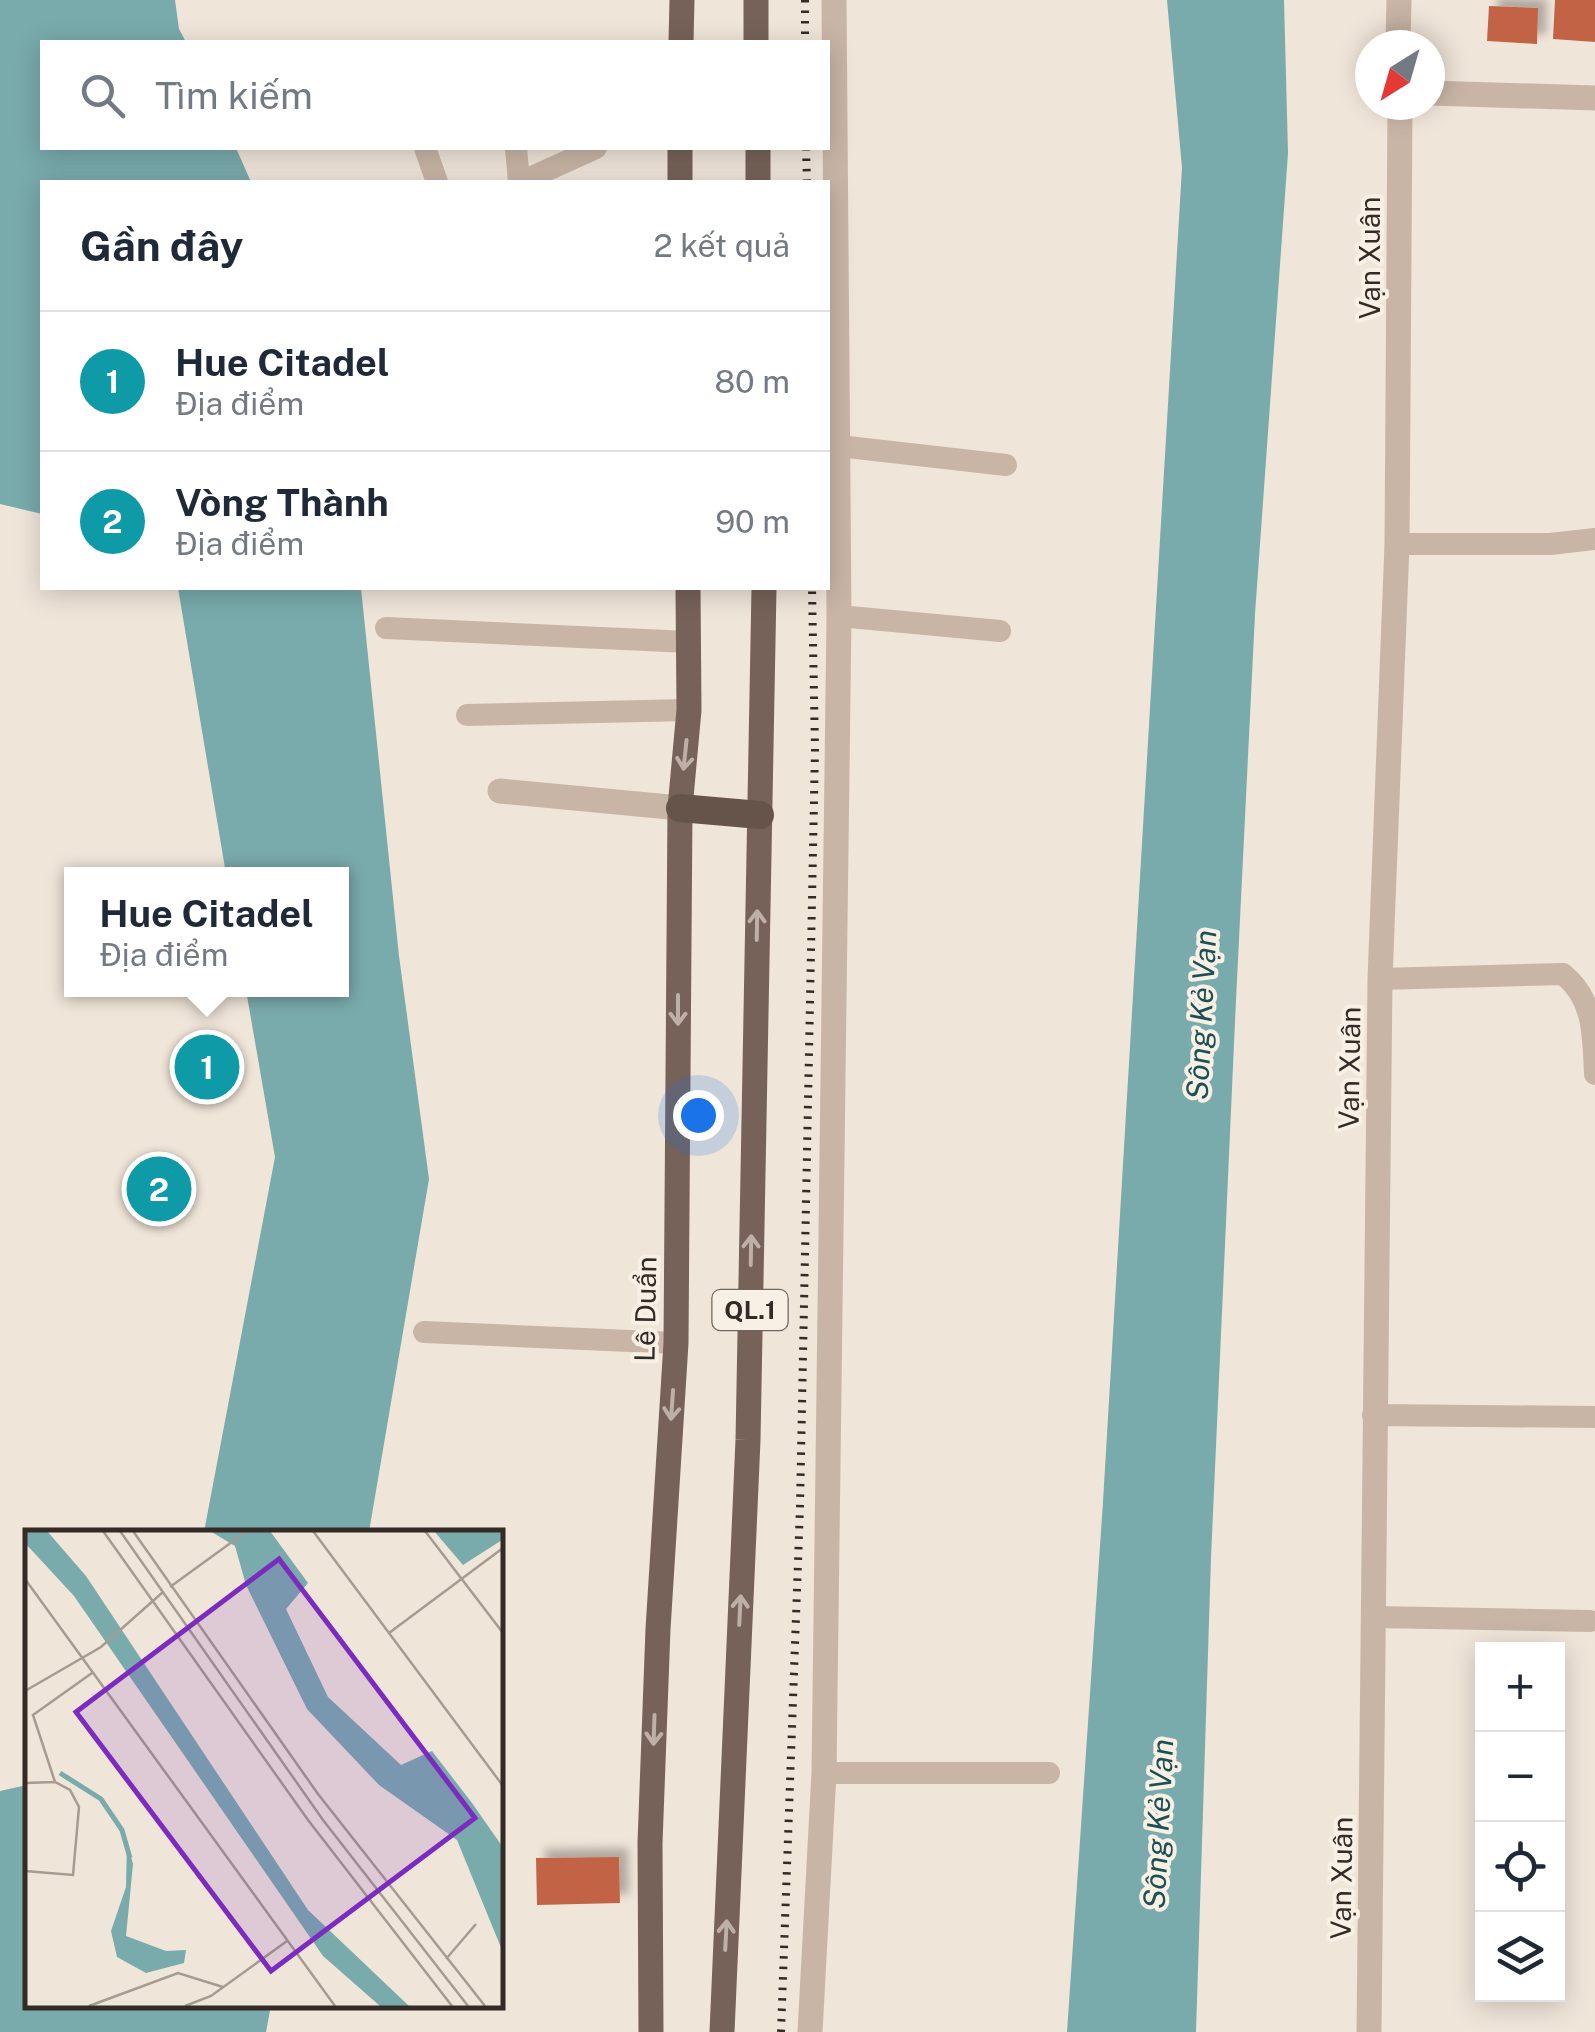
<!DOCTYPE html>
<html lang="vi">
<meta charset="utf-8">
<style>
body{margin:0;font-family:"Public Sans",sans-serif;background:#f2f2f3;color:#1f2937}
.controls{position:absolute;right:30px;bottom:30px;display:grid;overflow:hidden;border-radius:0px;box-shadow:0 5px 25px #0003}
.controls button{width:90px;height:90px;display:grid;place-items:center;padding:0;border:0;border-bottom:2px solid #e0e1e3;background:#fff;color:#1f2937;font:50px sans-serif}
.compass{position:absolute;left:1355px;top:30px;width:90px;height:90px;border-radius:50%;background:#fff;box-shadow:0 5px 25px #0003;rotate:217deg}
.you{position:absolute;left:698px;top:1115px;width:35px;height:35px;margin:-25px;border:8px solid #fff;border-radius:50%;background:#1a73e8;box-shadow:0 0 0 15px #1a73e833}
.badge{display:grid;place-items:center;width:65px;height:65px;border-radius:50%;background:#7c3aed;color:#fff;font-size:32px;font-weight:700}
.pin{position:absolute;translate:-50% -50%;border:5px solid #fff;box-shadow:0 2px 10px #0006}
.popup{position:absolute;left:64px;top:867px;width:285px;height:130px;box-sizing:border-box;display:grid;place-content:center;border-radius:0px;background:#fff;filter:drop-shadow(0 2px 8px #0005);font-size:32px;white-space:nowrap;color:#747a83}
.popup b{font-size:38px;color:#1f2937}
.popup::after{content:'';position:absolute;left:50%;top:100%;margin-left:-20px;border:20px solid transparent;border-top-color:#fff}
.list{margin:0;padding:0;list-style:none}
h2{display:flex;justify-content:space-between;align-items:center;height:130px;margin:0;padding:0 40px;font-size:42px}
h2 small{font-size:32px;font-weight:400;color:#747a83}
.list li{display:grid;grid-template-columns:65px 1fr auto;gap:30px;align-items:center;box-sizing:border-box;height:140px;padding:0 40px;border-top:2px solid #e0e1e3}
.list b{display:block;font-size:38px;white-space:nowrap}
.list p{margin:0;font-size:32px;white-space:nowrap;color:#747a83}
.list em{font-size:32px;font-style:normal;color:#747a83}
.icon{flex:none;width:55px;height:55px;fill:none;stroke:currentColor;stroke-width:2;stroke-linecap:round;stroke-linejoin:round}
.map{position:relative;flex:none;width:1595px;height:2032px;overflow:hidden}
.search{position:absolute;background:#fff;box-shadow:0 5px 25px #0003;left:40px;top:40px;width:790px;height:110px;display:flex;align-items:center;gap:25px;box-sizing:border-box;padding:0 35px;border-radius:0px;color:#747a83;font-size:38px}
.panel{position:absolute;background:#fff;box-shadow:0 5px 25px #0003;left:40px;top:180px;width:790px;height:410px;border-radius:0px}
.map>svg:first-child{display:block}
.water{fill:#79aaac}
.building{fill:#c26445;filter:url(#shadow)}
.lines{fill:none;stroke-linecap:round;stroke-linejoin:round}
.service{stroke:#c8b5a6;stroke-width:22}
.minor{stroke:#c8b5a6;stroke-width:25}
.tertiary{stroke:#c8b5a6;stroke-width:25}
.primary{stroke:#766258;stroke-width:25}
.trunk{stroke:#66544b;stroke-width:28}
.rail{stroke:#342b26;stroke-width:8;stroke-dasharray:2.5 8;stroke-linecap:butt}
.oneway{stroke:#beb0a6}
.labels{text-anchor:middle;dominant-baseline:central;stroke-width:8;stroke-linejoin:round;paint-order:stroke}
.shield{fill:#f8f0e5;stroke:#6f665f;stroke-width:2.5}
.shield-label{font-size:25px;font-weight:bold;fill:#342b26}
.street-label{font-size:28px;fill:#342b26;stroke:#f8f0e5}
.water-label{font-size:30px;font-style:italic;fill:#1d5054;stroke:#f8f0e5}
.inset-river{fill:none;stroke:#79aaac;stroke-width:5}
.inset-road{fill:none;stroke:#a59b91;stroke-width:2.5}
.view{fill:#7b2cbf;fill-opacity:0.15;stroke:#7b2cbf;stroke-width:5}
.inset-edge{fill:none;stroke:#342b26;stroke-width:5}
</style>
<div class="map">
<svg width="1595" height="2032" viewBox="0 0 1595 2032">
<defs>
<filter id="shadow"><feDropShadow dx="9" dy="-9" stdDeviation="5" flood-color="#0004"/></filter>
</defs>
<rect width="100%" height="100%" fill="#f0e5d9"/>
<g class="water">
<polygon points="0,0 175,0 179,29 186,42 42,42 42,148 236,148 251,182 42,182 42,514 0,504"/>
<polygon points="1167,0 1284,0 1288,153 1255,614 1235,1021 1211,1558 1196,2032 1067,2032 1103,1502 1182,168"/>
<polygon points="178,588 361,588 399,956 429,1179 369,1532 204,1532 275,1157 246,990 342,990 342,874 226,874"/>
<polygon points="27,1785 28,2004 271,2005 266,2032 0,2032 0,1791"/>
</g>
<g class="building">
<polygon points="1555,0 1595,0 1595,42 1553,39"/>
<polygon points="1489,6 1538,8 1537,44 1487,41"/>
<polygon points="619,1857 620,1903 537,1905 536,1858"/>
</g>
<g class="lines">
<g class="service">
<polyline points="425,148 437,182"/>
<polyline points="516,148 519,182"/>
<polyline points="521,182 596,148"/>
<polyline points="839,446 1006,465"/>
<polyline points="1397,544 1550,544 1595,539"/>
<polyline points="839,616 1000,631"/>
<polyline points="386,628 689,642"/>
<polyline points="467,715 689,710"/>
<path d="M 1380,979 L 1563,974 C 1595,1000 1593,1036 1595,1074"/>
<polyline points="424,1332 676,1343"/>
<polyline points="1373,1415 1595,1417"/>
<polyline points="1375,1617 1590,1621"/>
<polyline points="824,1773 1049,1773"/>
</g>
<g class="minor">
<polyline points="1430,93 1595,98"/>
<polyline points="500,791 680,808"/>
<polyline points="810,2032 824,1773 839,616 834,0"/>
</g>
<g class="tertiary">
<polyline points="1398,45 1399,0"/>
<polyline points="1369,2032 1380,979 1397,544 1400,105"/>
</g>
<g class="primary">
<polyline points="756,0 756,42"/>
<polyline points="681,42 682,0"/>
<polyline points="680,148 680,182"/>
<polyline points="758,148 758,182"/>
<polyline points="651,2032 650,1843 658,1629 676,1343 680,808 689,710 688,588"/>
<polyline points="722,2032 748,1440 764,588"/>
</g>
<polyline class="trunk" points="680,808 760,815"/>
<g class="rail">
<polyline points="805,0 805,42"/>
<polyline points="806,148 807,182"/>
<polyline points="781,2032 800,1506 815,749 812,588"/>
</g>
</g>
<defs><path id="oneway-shaft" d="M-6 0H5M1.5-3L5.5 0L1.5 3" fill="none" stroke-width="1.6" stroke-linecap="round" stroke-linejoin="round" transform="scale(2.5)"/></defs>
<g class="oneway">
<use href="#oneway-shaft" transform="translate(685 755) rotate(96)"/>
<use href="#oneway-shaft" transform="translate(757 925) rotate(-89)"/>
<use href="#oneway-shaft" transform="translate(678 1010) rotate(90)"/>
<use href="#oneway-shaft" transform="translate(751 1250) rotate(-89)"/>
<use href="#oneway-shaft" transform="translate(672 1405) rotate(94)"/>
<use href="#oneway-shaft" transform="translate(740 1610) rotate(-87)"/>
<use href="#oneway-shaft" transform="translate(654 1730) rotate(92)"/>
<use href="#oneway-shaft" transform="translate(726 1935) rotate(-87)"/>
</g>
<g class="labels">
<rect class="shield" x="712.5" y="1290" width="75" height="40" rx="8"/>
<g class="shield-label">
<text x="750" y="1310">QL.1</text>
</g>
<g class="street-label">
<text transform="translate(1369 258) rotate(-90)">Vạn Xuân</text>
<text transform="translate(1349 1068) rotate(-89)">Vạn Xuân</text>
<text transform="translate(645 1309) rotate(-89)">Lê Duẩn</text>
<text transform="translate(1341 1878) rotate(-89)">Vạn Xuân</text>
</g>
<g class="water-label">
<text transform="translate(1201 1015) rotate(-87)">Sông Kẻ Vạn</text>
<text transform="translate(1158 1824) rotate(-87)">Sông Kẻ Vạn</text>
</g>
</g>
<g transform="translate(25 1530)">
<rect width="478" height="478" fill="#f0e5d9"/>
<path d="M 0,1 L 22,1 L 61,46 L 283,380 L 384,476 L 355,476 L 298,426 L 49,66 L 0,13 ZM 185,1 L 245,1 L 283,53 L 261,79 L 303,167 L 376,235 L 407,221 L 447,273 L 477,316 L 477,420 L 432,310 L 354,255 L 282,179 L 221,55 L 210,16 ZM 409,1 L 477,1 L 477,10 L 438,35 ZM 102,313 L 108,334 L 101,406 L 141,421 L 161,420 L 159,433 L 121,443 L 92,427 L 86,401 L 101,357 Z" fill="#79aaac"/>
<path class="inset-river" d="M 35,243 L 76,269 L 97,300 L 105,328"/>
<path class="inset-road" d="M 78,1 L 283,290 L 427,476M 95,1 L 298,290 L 443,476M 108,1 L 293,264 L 460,476M 288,1 L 478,256M 400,1 L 478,103M 0,49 L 310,476M 145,57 L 222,1M 364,103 L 478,18M 0,161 L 76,117 L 138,62M 30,252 L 8,185 L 67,143M 0,253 L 30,252 L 45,260 L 54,277 L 48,345 L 0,341M 421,429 L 451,394M 64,476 L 153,443 L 198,457M 160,476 L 186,466 L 262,411"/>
<path class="view" d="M 254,29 L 450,288 L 246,441 L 51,182 Z"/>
<rect width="478" height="478" class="inset-edge"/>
</g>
</svg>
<div class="controls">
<button>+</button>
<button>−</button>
<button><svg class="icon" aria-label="locate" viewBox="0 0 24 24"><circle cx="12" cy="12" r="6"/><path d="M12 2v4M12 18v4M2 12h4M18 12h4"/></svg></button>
<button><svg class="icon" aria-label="layers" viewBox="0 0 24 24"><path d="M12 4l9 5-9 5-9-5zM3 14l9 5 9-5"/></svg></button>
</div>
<svg class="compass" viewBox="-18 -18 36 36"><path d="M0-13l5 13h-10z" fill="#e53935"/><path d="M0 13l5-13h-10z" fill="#747a83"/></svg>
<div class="you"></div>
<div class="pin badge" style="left:207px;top:1067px;background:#0f9aa8">1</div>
<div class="popup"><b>Hue Citadel</b>Địa điểm</div>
<div class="pin badge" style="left:159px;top:1189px;background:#0f9aa8">2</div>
<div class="search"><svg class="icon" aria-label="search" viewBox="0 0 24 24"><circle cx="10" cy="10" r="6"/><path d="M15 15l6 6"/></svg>Tìm kiếm</div>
<section class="panel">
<h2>Gần đây<small>2 kết quả</small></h2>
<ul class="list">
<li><span class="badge" style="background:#0f9aa8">1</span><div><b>Hue Citadel</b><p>Địa điểm</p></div><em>80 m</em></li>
<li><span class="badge" style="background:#0f9aa8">2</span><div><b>Vòng Thành</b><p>Địa điểm</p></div><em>90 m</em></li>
</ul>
</section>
</div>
